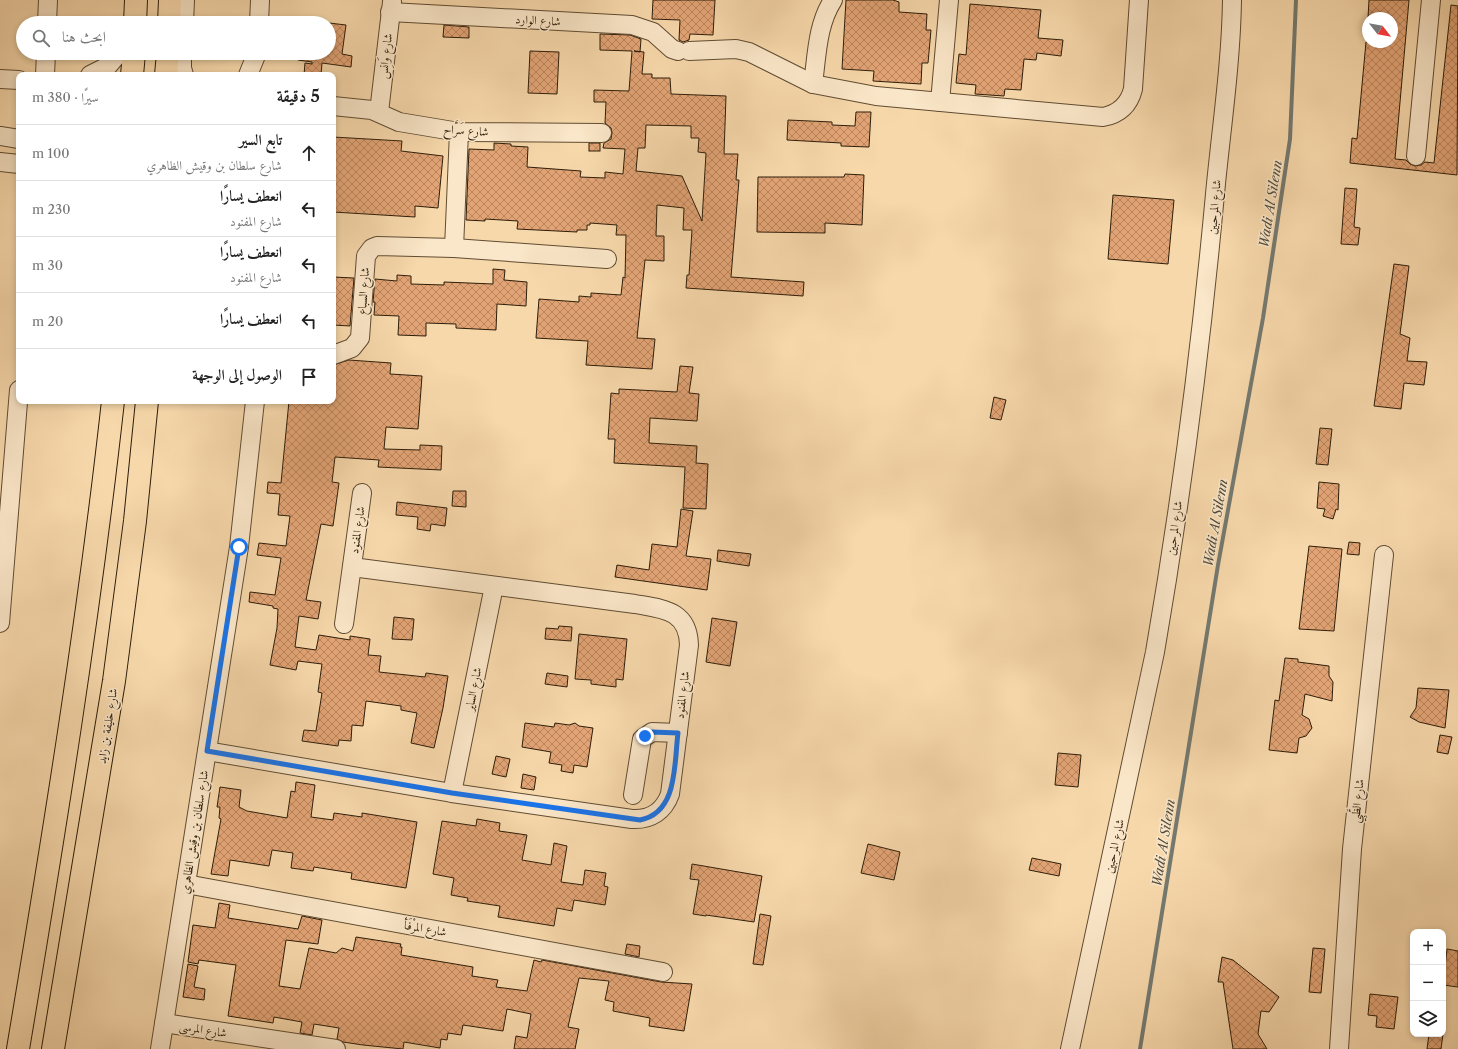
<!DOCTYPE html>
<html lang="ar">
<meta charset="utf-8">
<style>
body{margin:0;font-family:"Libre Caslon Text",Amiri,serif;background:#f2f2f2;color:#222;direction:rtl}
.controls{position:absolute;right:12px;bottom:12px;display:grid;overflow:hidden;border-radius:8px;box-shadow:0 2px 6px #0003}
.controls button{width:36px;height:36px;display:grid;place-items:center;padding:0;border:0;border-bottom:1px solid #e0e0e0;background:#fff;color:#222;font:20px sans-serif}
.compass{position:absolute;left:1362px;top:12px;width:36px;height:36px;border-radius:50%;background:#fff;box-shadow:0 2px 6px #0003;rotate:121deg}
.stop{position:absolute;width:12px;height:12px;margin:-9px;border:3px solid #1a73e8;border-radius:50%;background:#fff}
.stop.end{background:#1a73e8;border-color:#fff;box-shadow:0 1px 4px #0008}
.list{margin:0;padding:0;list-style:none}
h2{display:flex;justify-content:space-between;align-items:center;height:52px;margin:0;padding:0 16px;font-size:17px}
h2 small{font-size:13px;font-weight:400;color:#767676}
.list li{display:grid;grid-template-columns:26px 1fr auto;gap:12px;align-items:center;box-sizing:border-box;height:56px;padding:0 16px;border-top:1px solid #e0e0e0}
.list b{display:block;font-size:15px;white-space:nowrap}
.list p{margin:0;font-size:13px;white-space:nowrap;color:#767676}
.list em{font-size:13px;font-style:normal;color:#767676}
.icon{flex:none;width:22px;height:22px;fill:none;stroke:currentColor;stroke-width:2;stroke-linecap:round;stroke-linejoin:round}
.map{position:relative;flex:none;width:1458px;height:1049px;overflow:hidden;direction:ltr}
.search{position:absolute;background:#fff;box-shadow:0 2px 6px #0003;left:16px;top:16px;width:320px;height:44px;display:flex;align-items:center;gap:10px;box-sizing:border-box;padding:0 14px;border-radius:22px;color:#767676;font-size:15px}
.panel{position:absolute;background:#fff;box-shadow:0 2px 6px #0003;left:16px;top:72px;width:320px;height:332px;border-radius:8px;direction:rtl}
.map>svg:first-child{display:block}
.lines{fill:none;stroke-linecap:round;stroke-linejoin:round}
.stream{stroke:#747970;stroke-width:4}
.building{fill:url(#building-cross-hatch);stroke:#2d1d09;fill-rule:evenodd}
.minor-casing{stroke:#604c32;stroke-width:20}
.highway-casing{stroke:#2d1d09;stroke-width:24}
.minor{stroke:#fae6c8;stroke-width:18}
.highway{stroke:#f7d8ab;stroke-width:22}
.route{stroke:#1a73e8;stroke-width:5}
.labels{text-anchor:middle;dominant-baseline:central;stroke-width:3;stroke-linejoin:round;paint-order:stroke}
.street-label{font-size:12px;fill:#2d1d09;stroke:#fae6c8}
.water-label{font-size:13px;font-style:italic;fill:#504b3d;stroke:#fae6c8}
</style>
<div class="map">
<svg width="1458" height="1049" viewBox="0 0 1458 1049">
<defs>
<pattern id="building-cross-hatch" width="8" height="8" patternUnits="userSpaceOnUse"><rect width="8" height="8" fill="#e3a475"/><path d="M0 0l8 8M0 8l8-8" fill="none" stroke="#b8855e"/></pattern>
</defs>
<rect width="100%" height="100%" fill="#f7d8ab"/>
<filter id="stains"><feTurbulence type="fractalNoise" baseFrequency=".005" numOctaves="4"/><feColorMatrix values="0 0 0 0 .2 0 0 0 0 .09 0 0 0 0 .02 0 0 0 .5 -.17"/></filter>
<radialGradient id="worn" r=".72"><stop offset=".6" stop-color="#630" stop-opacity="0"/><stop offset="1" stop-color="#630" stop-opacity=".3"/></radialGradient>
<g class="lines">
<polyline class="stream" points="1140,1049 1218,565 1263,318 1290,139 1296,0"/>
</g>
<g class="building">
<polygon points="653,0 715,0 713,35 690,34 689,40 683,42 679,40 680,20 652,19"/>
<polygon points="846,0 893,0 899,2 899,12 927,14 926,30 931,30 928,63 922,63 921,84 873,81 874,71 842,69"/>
<polygon points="1369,0 1409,0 1395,159 1406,160 1410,164 1415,166 1421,165 1425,162 1434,163 1451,5 1458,6 1457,175 1350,163 1352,138 1357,139 1366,42 1392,42 1392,18 1368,18"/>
<polygon points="970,4 1041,10 1038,38 1063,40 1061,56 1037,53 1036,60 1024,59 1021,90 1005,89 1004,96 975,94 976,85 956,83 959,54 966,55"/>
<polygon points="329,23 346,25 342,54 352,56 351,67 322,63 321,75 304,75 305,63 312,64 312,62 298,60 298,53 329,53"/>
<polygon points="444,25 469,27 469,38 443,37"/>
<path d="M 600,34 L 630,35 L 641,39 L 640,52 L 634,51 L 644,52 L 642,74 L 652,74 L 652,78 L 670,78 L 671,94 L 726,96 L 724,154 L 738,154 L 736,180 L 739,180 L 731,277 L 804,282 L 803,296 L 686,288 L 687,275 L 689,275 L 692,230 L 683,230 L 684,208 L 657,205 L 656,236 L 664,236 L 664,261 L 645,260 L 637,338 L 655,339 L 652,369 L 586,365 L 588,341 L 536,338 L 539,299 L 579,302 L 579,296 L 591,297 L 591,293 L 621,295 L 623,277 L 625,278 L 626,235 L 616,235 L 617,225 L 590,223 L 590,225 L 587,225 L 587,230 L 577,230 L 577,232 L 517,229 L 518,221 L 485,219 L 485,221 L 466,220 L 469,149 L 494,150 L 494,143 L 511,144 L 511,146 L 528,147 L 527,167 L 581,171 L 580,177 L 605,178 L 605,172 L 623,174 L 625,149 L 603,148 L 604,143 L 611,139 L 612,133 L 611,128 L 605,123 L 606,102 L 594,102 L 594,90 L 629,91 L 632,51 L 600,50 ZM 646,125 L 691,126 L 691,138 L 699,138 L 698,152 L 706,153 L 702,221 L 682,176 L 636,171 L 638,148 L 645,148 Z"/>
<polygon points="530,51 559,52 557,94 528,93"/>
<polygon points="856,112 871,112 869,147 841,146 841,143 787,140 788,120 832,122 832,125 855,126"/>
<polygon points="333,137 402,141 401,151 443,156 438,208 415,206 415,217 333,212"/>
<rect x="589" y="143" width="11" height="8"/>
<polygon points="845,174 864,175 862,225 825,223 825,233 757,232 758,177 844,177"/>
<polygon points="1345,188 1357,189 1354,227 1360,228 1358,245 1341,244"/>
<polygon points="1113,195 1174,200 1168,264 1108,259"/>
<polygon points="1394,264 1409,266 1400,334 1410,338 1407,361 1427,362 1424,385 1404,383 1401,409 1374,406"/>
<polygon points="493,269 505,270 504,280 527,282 526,306 497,304 496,330 456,328 456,324 426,323 426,336 398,335 399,316 374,315 375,302 373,302 375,279 397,281 397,275 411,276 411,284 444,285 444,282 493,284"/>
<polygon points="333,277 354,278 350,326 333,325"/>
<polygon points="349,360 391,363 390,374 422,376 418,429 386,427 384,449 420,450 420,445 442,446 441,470 378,467 379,460 335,457 332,482 339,483 333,526 321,524 306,600 321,602 318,619 299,616 295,647 316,650 319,635 350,640 350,636 370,639 368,655 381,656 379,672 425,677 426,673 448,676 443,708 434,748 411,743 417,713 401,710 401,706 366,701 363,726 352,725 351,741 339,740 338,746 302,741 304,730 316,731 322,693 318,692 322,664 298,661 296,670 270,665 277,628 278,609 273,608 273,606 249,602 250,592 275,595 281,558 257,555 259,543 286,546 290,516 278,515 280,494 267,493 268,482 281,483 289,401 333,401 333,365"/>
<polygon points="680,366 693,367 689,393 699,394 697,421 650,418 649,443 697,446 696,463 708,464 706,509 683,508 685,467 614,463 615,439 608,439 611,393 619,394 619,389 677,392"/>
<polygon points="994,397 1006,400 1001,420 990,418"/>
<polygon points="1320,428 1332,429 1328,465 1316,464"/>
<polygon points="1319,482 1339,484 1338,510 1336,509 1333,519 1323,516 1325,509 1317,508"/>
<polygon points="453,491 466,491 466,507 452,506"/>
<polygon points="397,502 447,508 445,526 431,524 430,531 417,529 418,517 396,515"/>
<polygon points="681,509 693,511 686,556 711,559 707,590 615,577 617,565 649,570 652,544 677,547"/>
<polygon points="1349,542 1360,543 1359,555 1347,554"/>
<polygon points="1309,546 1342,549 1334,631 1299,629"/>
<polygon points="718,550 751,554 749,566 717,561"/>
<polygon points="394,617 414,619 412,640 392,639"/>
<polygon points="712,618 737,622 730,666 706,662"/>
<polygon points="559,626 572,627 571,641 545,639 546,628 558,629"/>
<polygon points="579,634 627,639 623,680 616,679 616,687 591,684 591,680 575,679"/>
<polygon points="1285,658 1298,659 1298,662 1329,666 1329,676 1333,682 1332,701 1305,694 1302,715 1309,719 1312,728 1306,736 1299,738 1297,753 1269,750 1275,700 1279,701"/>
<polygon points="547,673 568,676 567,687 545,684"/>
<polygon points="1418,688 1449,690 1445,728 1419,722 1410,717 1416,708"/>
<polygon points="525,723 554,727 555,723 569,725 575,723 579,726 593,728 587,767 574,765 573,773 561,771 562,765 549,763 551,752 522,747"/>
<polygon points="1440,735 1452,737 1448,754 1437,752"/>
<polygon points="1058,753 1081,755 1078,787 1055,785"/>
<polygon points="496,756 510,759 506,777 492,774"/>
<polygon points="523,774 536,777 534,790 521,788"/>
<polygon points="296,782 315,785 311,817 333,820 334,813 362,817 362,813 417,822 406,888 351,879 352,873 314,867 313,871 291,868 293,853 272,850 269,866 230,860 228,876 211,874 221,819 219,818 220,807 217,807 220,787 241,790 239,807 247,811 287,818 291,791 295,792"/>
<polygon points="477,819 500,823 499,831 527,835 522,860 551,865 554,843 567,846 561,882 583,885 585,870 606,873 604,886 608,887 605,905 574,900 572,911 557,908 554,926 498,917 500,906 467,901 468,898 451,895 454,878 433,874 442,821 476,826"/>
<polygon points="868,844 900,852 894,880 861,873"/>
<polygon points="1032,858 1061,864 1059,876 1029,870"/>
<polygon points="692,864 762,876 754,922 706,915 706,916 693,914 699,880 690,879"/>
<polygon points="219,903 230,905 228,918 298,929 302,916 322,920 318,944 286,940 279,986 300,989 309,948 336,953 342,948 353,951 356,937 401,944 400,947 402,947 401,955 473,967 472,976 498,980 496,987 527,991 534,960 541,962 542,960 661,982 692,984 684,1031 649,1026 650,1018 613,1011 614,1002 605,1000 609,981 579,978 568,1027 579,1029 575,1049 514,1049 516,1036 527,1038 531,1014 507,1009 503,1031 463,1025 461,1035 448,1033 447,1040 441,1039 440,1048 404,1042 403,1049 363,1045 343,1042 337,1039 339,1028 314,1024 312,1035 300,1033 302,1022 274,1017 273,1023 228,1016 236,965 199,960 198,964 188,962 193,925 215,928"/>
<polygon points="760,914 771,916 763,965 753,964"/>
<polygon points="627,944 640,946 639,957 625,954"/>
<polygon points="1313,948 1325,949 1321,993 1309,992"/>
<polygon points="1447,949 1458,951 1458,987 1443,985"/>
<polygon points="1222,957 1233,960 1279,997 1269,1012 1261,1011 1258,1034 1267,1049 1233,1049 1223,982 1218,982"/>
<polygon points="188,964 198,966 194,987 205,989 204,1000 183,997"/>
<polygon points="1370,994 1398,997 1394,1029 1376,1027 1377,1016 1368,1015"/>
<polygon points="1429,1034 1443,1034 1441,1049 1427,1049"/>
</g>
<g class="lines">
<g class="minor-casing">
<g id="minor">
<polyline points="390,12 632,25 653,32 672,49 678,51"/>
<polyline points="47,23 48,0"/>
<polyline points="184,23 185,0"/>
<polyline points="259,23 260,0"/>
<path d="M 689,51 L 736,49 L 749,52 L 813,84 L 876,96 L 1103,117 C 1119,114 1129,105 1133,89 L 1139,0"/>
<polyline points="182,53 182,68 184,75"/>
<polyline points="45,75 46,53"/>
<polyline points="90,75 108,66 119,53"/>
<polyline points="248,75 257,53"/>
<polyline points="0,79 19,80"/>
<path d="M 813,84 C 817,55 817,25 833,0"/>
<polyline points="940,102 949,0"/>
<polyline points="333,106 372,110 399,122 459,132 602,133"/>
<polyline points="379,112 392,2"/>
<polyline points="0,136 19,139"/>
<polyline points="1416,156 1431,0"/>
<polyline points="0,162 19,164"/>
<polyline points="454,248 459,132"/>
<polyline points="333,355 352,348 360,338 366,256 372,248 377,246 454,248 607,259"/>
<polyline points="0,623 19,390"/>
<polyline points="344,624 362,493"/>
<path d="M 207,751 L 452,793 L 632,819 C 651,820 664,811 670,794 L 689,645 C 688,610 663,609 635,604 L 352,567"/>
<polyline points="452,793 494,586"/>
<polyline points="633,795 642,739 652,732 678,733"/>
<polyline points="186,884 663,972"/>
<polyline points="164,1023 336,1049"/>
<polyline points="160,1049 239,547 255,401"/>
<path d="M 1070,1049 L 1155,652 C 1181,501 1201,347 1215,194 C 1221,130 1231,65 1232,0"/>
<polyline points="1339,1049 1352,849 1384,555"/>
</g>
</g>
<g class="highway-casing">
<g id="highway">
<polyline points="135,23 136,0"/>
<polyline points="169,23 170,0"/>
<polyline points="132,75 134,53"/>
<polyline points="166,75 168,53"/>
<path d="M 18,1049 C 54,834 89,618 113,401"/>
<polyline points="53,1049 114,681 135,521 147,401"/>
</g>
</g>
<use href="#minor" class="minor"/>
<use href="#highway" class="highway"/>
</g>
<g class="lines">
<path class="route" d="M 239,547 L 207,751 L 452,793 L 640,820 C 678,813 674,764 678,733 L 652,732 L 645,736"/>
</g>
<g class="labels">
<g class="street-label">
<text transform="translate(538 20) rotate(3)">شارع الوارد</text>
<text transform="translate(385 56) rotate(-83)">شارع وَانِس</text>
<text transform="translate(466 130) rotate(4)">شارع سَرَّاح</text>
<text transform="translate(1214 207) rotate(-85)">شارع المرحبين</text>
<text transform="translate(363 291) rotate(-86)">شارع السباع</text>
<text transform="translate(1174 528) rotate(-82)">شارع المرحبين</text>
<text transform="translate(357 530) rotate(-82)">شارع المفنود</text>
<text transform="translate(473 689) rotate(-79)">شارع الساير</text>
<text transform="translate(682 695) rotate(-83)">شارع المفنود</text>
<text transform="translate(107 726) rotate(-81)">شارع خليفة بن زايد</text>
<text transform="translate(1357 801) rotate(-84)">شارع الظَّبِي</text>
<text transform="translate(194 832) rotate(-81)">شارع سلطان بن وقيش الظاهري</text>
<text transform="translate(1114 846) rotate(-78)">شارع المرحبين</text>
<text transform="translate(425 928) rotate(10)">شارع المرْفَأ</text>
<text transform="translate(203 1029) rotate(9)">شارع المرسى</text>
</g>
<g class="water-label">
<text transform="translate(1270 204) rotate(-81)">Wadi Al Silenn</text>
<text transform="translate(1215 523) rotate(-80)">Wadi Al Silenn</text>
<text transform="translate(1163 843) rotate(-81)">Wadi Al Silenn</text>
</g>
</g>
<rect width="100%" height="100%" filter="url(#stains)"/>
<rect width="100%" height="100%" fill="url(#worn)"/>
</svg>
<div class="controls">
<button>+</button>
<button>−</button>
<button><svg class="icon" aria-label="layers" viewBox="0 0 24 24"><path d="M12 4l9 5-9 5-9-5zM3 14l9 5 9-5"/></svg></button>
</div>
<svg class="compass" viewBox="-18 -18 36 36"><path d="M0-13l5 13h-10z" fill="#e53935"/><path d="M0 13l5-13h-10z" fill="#767676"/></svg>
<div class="stop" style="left:239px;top:547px"></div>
<div class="stop end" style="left:645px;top:736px"></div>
<div class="search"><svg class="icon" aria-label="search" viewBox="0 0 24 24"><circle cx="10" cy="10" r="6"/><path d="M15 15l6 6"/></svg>ابحث هنا</div>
<section class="panel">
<h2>5 دقيقة<small>سيرًا · 380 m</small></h2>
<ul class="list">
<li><svg class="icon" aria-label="ahead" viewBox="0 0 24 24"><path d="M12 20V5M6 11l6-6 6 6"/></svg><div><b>تابع السير</b><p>شارع سلطان بن وقيش الظاهري</p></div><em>100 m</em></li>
<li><svg class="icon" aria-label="left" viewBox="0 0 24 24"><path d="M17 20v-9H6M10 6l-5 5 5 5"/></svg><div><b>انعطف يسارًا</b><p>شارع المفنود</p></div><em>230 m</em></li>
<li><svg class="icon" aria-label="left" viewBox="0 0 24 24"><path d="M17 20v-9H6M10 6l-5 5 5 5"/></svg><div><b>انعطف يسارًا</b><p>شارع المفنود</p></div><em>30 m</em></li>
<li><svg class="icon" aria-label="left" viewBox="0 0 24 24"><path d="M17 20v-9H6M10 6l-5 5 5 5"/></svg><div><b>انعطف يسارًا</b></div><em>20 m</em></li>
<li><svg class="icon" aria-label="arrive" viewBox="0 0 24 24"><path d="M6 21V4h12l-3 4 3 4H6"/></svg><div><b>الوصول إلى الوجهة</b></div></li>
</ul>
</section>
</div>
